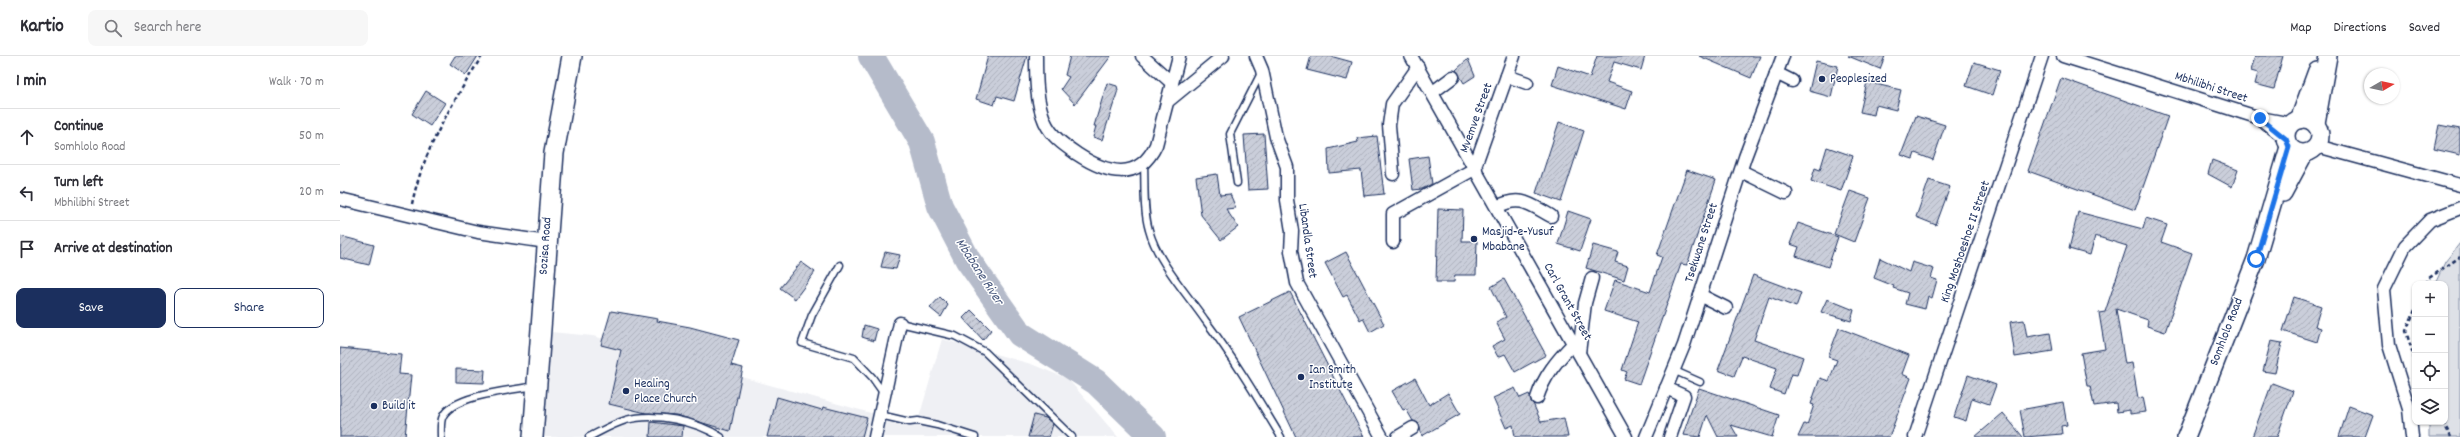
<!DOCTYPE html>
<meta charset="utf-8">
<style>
body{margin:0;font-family:Dekko,sans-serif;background:#f7f7f7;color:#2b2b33}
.controls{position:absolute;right:12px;bottom:12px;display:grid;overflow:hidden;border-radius:8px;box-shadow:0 1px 3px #0004}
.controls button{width:36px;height:36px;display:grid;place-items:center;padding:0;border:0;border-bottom:1px solid #e1e1e2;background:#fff;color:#2b2b33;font:20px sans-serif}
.compass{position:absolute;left:2024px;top:12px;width:36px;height:36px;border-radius:50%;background:#fff;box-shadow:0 1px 3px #0004;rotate:81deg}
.stop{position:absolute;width:12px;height:12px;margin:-9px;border:3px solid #1a73e8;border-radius:50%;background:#fff}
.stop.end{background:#1a73e8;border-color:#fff;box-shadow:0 1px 4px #0008}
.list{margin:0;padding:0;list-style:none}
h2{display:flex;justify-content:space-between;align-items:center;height:52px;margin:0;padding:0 16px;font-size:17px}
h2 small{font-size:13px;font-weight:400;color:#7c7c81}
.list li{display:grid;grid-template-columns:26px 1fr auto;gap:12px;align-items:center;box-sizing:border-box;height:56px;padding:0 16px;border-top:1px solid #e1e1e2}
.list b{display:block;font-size:15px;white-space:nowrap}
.list p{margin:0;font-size:13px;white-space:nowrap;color:#7c7c81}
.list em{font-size:13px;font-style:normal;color:#7c7c81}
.actions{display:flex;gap:8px;padding:12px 16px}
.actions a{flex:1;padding:9px 0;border:1px solid #1b2f5e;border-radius:8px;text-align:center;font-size:14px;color:#1b2f5e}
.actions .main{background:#1b2f5e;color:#fff}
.icon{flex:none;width:22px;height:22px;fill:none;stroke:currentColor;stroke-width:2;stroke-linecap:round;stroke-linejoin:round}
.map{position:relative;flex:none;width:2120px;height:381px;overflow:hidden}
header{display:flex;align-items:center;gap:24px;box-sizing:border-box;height:56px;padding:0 20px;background:#fff;border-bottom:1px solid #e1e1e2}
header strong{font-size:19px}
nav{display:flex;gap:22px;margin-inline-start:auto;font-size:14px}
.search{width:280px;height:36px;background:#f7f7f7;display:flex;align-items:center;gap:10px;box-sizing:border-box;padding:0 14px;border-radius:8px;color:#7c7c81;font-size:15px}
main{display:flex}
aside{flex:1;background:#fff}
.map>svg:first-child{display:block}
.built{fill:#eff0f4}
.park{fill:#dee1e7;stroke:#7c88a2}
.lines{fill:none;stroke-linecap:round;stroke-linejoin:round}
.river{stroke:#b5bbca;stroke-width:26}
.building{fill:url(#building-hatch);stroke:#1b2f5e}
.lane-casing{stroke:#1b2f5e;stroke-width:9}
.street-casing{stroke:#1b2f5e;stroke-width:15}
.secondary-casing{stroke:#1b2f5e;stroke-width:20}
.primary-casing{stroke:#1b2f5e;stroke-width:22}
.path{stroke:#1b2f5e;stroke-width:2.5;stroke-dasharray:4 3;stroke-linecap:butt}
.lane{stroke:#fff;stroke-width:6}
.street{stroke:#fff;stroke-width:12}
.secondary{stroke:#fff;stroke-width:17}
.primary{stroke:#fff;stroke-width:19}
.route{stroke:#1a73e8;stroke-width:5}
.poi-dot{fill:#1b2f5e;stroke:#fff;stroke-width:1.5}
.labels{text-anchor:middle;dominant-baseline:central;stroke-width:3;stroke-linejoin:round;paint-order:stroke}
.poi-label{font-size:13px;fill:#1b2f5e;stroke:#fff;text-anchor:start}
.street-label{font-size:13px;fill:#1b2f5e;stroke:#fff}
.water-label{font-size:14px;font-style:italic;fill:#49597e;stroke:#fff}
</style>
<header>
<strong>Kartio</strong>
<div class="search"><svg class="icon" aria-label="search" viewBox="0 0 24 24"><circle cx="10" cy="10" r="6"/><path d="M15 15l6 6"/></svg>Search here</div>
<nav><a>Map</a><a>Directions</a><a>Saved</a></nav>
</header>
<main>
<aside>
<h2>1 min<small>Walk · 70 m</small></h2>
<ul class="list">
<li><svg class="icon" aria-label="ahead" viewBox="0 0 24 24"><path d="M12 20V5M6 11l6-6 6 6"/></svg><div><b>Continue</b><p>Somhlolo Road</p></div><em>50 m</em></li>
<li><svg class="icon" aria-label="left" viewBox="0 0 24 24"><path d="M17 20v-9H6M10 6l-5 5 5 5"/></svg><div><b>Turn left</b><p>Mbhilibhi Street</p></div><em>20 m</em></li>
<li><svg class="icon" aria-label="arrive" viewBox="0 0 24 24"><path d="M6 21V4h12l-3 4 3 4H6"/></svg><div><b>Arrive at destination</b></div></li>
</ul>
<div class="actions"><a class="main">Save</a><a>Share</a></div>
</aside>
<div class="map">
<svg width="2120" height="381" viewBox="0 0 2120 381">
<defs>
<pattern id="building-hatch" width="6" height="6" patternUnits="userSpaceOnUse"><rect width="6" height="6" fill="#caceda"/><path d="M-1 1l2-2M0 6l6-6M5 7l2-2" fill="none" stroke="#adb1be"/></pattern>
</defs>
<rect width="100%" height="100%" fill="#fff"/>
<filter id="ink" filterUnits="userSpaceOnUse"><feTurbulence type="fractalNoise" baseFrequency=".025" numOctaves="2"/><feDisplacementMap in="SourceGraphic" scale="8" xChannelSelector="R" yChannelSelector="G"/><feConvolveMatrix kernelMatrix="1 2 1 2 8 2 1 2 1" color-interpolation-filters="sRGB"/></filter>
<g filter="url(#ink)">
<polygon class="built" points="200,275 253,280 549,362 578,365 602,283 691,308 728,323 778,381 193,381"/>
<polygon class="park" points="2120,187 2120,381 2089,381 2089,366 2105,366 2105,228 2095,228 2105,206"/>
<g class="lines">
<polyline class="river" points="531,0 582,86 600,150 628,204 680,278 756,326 813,381"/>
</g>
<g class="building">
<polygon points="115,0 138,0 126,19 110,8"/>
<polygon points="648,0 687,0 674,45 657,40 654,49 636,43"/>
<polygon points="730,0 771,0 735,48 721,33 729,21 725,19"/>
<polygon points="971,0 990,0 1012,6 1007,24 967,14"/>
<polygon points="1257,0 1305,0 1301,14 1274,6 1267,26 1292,35 1286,53 1212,29 1218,10 1250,21"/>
<polygon points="1359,0 1420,0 1411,22"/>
<polygon points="1508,0 1545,0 1540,13"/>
<polygon points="1915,0 1943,0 1934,33 1915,28 1918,17 1911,15"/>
<polygon points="1128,3 1135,20 1124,27 1116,14"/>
<polygon points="1476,5 1498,10 1491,41 1469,35"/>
<polygon points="1634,6 1660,14 1652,39 1626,30"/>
<polygon points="1721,22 1828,60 1795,154 1688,115"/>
<polygon points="1527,26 1561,34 1556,54 1536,49 1534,59 1520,56"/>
<polygon points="767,27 777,30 778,34 762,84 753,81 756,70 754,70"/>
<polygon points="86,35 105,47 90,70 72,58"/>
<polygon points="1576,60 1605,69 1593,104 1575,97 1573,103 1561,99"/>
<polygon points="1219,66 1244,75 1221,146 1196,137"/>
<polygon points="2099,69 2120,73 2120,99 2094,93"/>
<polygon points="924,78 928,133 908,134 904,79"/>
<polygon points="1037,80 1044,138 1024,140 1021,114 989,117 988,93 1018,86 1017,82"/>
<polygon points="1487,91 1513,100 1501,135 1471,125 1475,112 1480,114"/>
<polygon points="1088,100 1092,128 1082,133 1073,134 1069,103"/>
<polygon points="1872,104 1898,114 1892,131 1868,118"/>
<polygon points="1347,114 1376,124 1347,209 1341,208 1299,328 1284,323 1287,316 1282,314 1298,266 1264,255 1275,224 1310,236 1322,201 1317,199"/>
<polygon points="877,118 880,139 890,138 896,152 886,153 898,171 881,184 861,159 856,121"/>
<polygon points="1589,124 1610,131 1596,169 1576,161"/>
<polygon points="1510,135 1530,142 1514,186 1494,178"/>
<polygon points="1098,153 1123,154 1122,185 1137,185 1136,219 1115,219 1114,226 1096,226"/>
<polygon points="1228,155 1251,163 1240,195 1218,188"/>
<polygon points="1738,156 1803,173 1806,162 1827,169 1821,186 1852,197 1825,276 1807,270 1808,264 1776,253 1785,308 1792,307 1798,342 1803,341 1806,356 1790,358 1790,354 1777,356 1776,347 1754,350 1750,330 1747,330 1741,297 1765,293 1759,257 1765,256 1787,190 1755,180 1750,199 1729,193"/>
<polygon points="1458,167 1498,181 1488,211 1456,200 1459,191 1450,188"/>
<polygon points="0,180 34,189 29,209 0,202"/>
<polygon points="1253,189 1278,196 1275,206 1288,210 1284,224 1246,212"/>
<polygon points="545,196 560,199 556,213 541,211"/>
<polygon points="1006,196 1044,268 1030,276 1023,262 1020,264 1007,239 1003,241 985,207"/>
<polygon points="1540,202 1569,216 1572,206 1594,213 1591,222 1597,224 1592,242 1588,240 1585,253 1565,248 1568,237 1553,232 1554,230 1534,222"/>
<polygon points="461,206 475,216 455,243 440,232"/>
<polygon points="1413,219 1461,237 1456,251 1429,241 1414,284 1463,301 1457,319 1451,318 1444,338 1430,333 1437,312 1402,300 1394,320 1378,314"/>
<polygon points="1164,223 1206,299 1175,316 1165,298 1158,301 1152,290 1165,283 1156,266 1166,261 1151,231"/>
<polygon points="950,236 1024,381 956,381 899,261"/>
<polygon points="600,241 608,249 601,261 590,252"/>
<polygon points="1954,241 1981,250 1975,270 1981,272 1977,286 1943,275"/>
<polygon points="1487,243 1514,254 1511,265 1481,256"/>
<polygon points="631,254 651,274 643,284 623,262"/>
<polygon points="271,255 318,263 317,265 350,271 399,284 391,309 403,312 390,375 336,359 306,357 269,348 281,294 261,289"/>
<polygon points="1684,264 1687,281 1710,277 1713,295 1675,301 1670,266"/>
<polygon points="524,269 537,273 534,285 522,281"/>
<polygon points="1499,272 1569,299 1562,318 1571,322 1549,381 1458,381 1464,368 1467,369 1474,349 1471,348 1480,322 1489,325 1497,304 1488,301"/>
<polygon points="1931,285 1942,287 1935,317 1923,315"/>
<polygon points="0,292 61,298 59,318 71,319 65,381 0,381"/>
<polygon points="116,313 145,314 144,327 116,326"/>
<polygon points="1628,319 1656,329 1649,348 1632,342 1626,365 1614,361"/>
<polygon points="1075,322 1089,349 1108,337 1120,358 1082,380 1079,368 1073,365 1066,353 1063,354 1052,335"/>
<polygon points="1932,327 1953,335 1937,381 1912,381"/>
<polygon points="1175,332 1180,342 1189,338 1201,366 1224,362 1228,381 1175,381 1173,369 1166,372 1153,342"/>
<polygon points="1359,332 1439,359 1432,381 1391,369 1398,381 1378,381 1367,359 1360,381 1343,379"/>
<polygon points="437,341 482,354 483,351 527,362 522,381 427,381"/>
<polygon points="1723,346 1727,369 1721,370 1722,378 1685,381 1680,354"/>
<polygon points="2009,350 2033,359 2025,381 1999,381"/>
<polygon points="1663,357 1683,381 1635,381 1655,364"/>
<polygon points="694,359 706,362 713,368 709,381 688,381"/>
<polygon points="311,366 343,370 342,381 310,381"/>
</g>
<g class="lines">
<g class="lane-casing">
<g id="lane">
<path d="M 804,108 C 805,130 803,153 809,174 C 817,205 847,238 865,264 C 893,301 917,341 941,381"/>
<polyline points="897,127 890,78 921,17"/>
<polyline points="500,209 472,259 462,287 514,302 532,321 544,338"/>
<polyline points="560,267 615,280 645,296 732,381"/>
<polyline points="1333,314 1360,326"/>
<polyline points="540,359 570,366 578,365 597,369 635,381"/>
<path d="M 101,381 C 101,375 100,365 103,360 C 114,339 173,334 195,330"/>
<path d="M 249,381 C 261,375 273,368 286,364 C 315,356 356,365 381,381"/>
</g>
</g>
<g class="street-casing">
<g id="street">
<path d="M 696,0 C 696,22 696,45 705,66 C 712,81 724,89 737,98 C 766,117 798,127 816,89 L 839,0"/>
<polyline points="802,0 832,27"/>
<polyline points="916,0 922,14 936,81 947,111 947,144 952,175 951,195 957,227 1042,381"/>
<polyline points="1071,0 1286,381"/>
<polyline points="1723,0 1920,62 1952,68"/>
<polyline points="1436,17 1452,25"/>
<polyline points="1167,20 1187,27"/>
<polyline points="1093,36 1113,21"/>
<polyline points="828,45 883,0"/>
<polyline points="1921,63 1946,83"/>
<polyline points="1977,90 2120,129"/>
<polyline points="1135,110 1174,0"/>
<polyline points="1401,115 1446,137"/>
<polyline points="1053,118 1049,69 1052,48 1078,11"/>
<polyline points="0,143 138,176 207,186"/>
<path d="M 1157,151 C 1180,138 1191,149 1211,160"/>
<polyline points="1053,186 1053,158 1136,112"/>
<polyline points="1360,239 1386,252"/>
<polyline points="1239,297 1245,247 1252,222"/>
<polyline points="1326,332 1344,340 1330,381"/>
<path d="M 1197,342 C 1204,320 1217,304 1234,287"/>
<polyline points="535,381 560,267"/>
<polyline points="1058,381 1073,372"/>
<polyline points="1306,381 1344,289 1405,101 1443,0"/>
<polyline points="1575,381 1702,0"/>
<polyline points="2072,381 2069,353 2049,289 2044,233 2065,190 2090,164 2120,152"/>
</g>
</g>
<g class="secondary-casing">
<g id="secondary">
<circle cx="1963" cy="80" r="17"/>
<polyline points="1959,64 1977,15"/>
<polyline points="1976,67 1988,0"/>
<polyline points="1943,137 1964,98"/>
<polyline points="1846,381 1916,203 1949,91"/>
</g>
</g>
<g class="primary-casing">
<polyline id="primary" points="193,381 214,97 232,0"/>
</g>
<g class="path">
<path d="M 72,148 C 83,94 113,46 142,0"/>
<polyline points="2086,228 2089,222 2120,201"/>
<polyline points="2075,254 2066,275 2075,305"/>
<polyline points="2103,366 2111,381"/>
</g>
<use href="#lane" class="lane"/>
<use href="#street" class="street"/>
<use href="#secondary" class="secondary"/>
<use href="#primary" class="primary"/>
</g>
</g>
<g class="lines" filter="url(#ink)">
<polyline class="route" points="1916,203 1949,91 1946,83 1920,62"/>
</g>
<g class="poi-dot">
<circle cx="1482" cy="23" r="4"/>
<circle cx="1134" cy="183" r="4"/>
<circle cx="961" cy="321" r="4"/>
<circle cx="286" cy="335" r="4"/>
<circle cx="34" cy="350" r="4"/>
</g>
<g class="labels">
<g class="poi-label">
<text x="1490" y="23">Peoplesized</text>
<text x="1142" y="176">Masjid-e-Yusuf<tspan x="1142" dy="15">Mbabane</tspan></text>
<text x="969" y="314">Ian Smith<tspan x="969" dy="15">Institute</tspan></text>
<text x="294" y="328">Healing<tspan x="294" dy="15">Place Church</tspan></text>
<text x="42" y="350">Build it</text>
</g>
<g class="street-label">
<text transform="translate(1871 32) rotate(18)">Mbhilibhi Street</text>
<text transform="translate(1137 62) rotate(-70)">Mvemve Street</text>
<text transform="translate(967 185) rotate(82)">Libandla Street</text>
<text transform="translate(1626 186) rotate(-71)">King Moshoeshoe II Street</text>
<text transform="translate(1362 187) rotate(-72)">Tsekwane Street</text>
<text transform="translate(206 190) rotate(-86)">Sozisa Road</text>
<text transform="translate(1227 246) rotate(61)">Carl Grant Street</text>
<text transform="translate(1887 276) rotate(-69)">Somhlolo Road</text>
</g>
<g class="water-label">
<text transform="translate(639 216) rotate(57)">Mbabane River</text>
</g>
</g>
</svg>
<div class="controls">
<button>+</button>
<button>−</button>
<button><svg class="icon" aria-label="locate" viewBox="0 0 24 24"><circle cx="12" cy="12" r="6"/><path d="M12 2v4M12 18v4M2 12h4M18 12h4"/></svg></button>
<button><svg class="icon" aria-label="layers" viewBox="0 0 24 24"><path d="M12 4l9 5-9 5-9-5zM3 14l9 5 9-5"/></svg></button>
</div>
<svg class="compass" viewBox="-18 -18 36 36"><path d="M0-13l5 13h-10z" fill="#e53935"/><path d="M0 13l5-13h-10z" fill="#7c7c81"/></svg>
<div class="stop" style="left:1916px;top:203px"></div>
<div class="stop end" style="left:1920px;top:62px"></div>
</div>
</main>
